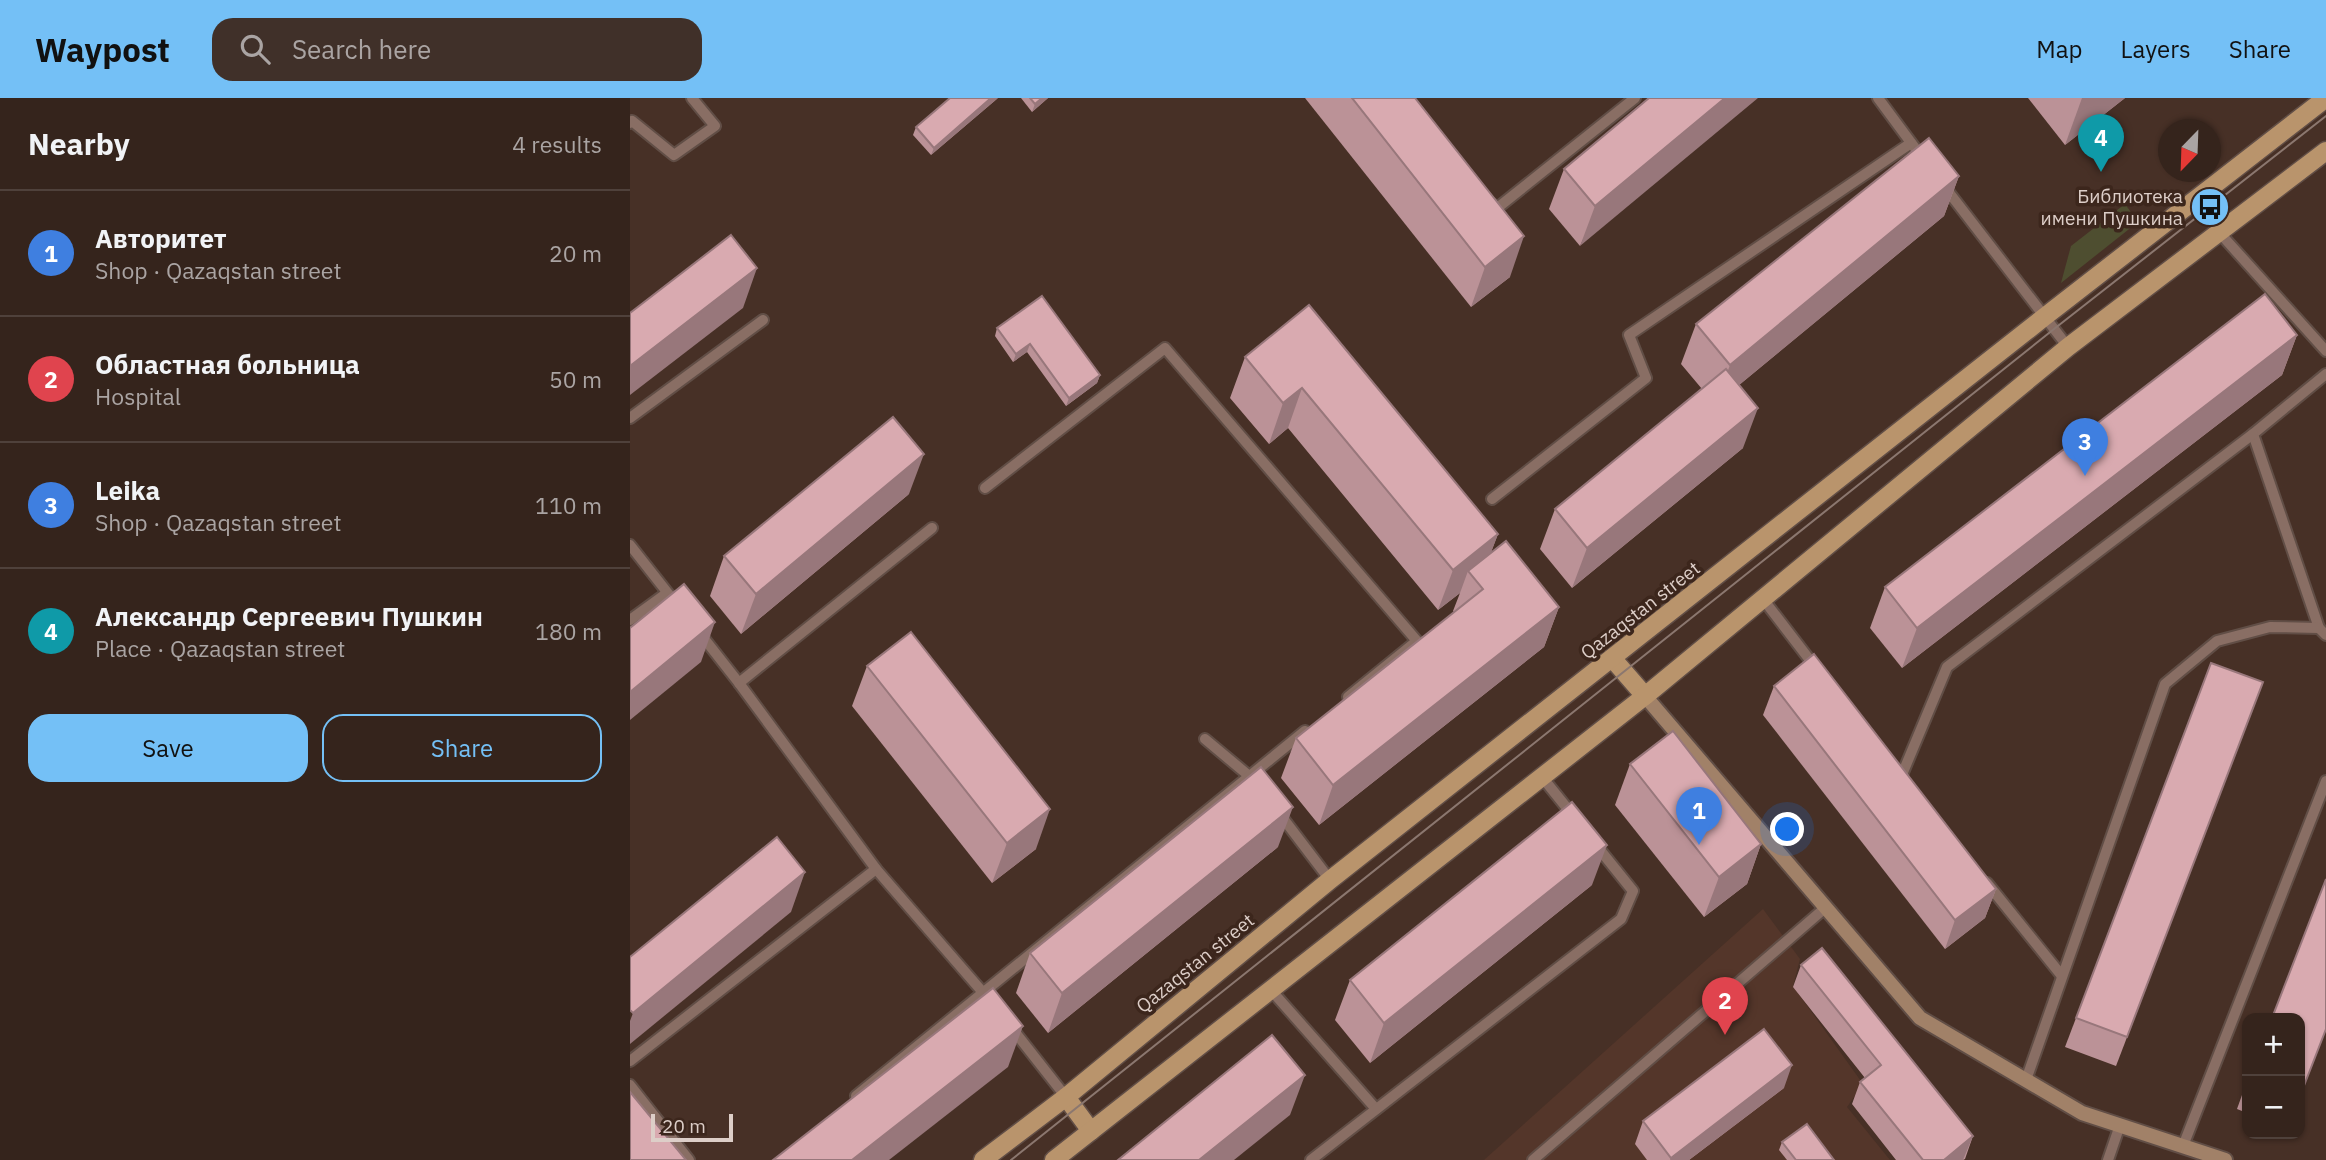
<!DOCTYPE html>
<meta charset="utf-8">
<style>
body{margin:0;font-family:"IBM Plex Sans",sans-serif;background:#403029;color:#f1f3f6}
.controls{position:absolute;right:21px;bottom:21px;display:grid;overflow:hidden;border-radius:14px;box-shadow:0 2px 5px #0004}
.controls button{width:63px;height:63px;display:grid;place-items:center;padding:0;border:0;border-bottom:2px solid #4f413b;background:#35241c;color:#f1f3f6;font:35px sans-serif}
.compass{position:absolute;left:1528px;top:21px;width:63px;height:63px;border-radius:50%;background:#35241c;box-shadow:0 2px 5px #0004;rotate:203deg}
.scale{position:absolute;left:21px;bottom:18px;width:82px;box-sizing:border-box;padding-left:7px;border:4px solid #ddcec8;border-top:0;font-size:19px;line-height:24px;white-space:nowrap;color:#ddcec8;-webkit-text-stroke:5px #3c261c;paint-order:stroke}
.you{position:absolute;left:1158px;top:732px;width:24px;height:24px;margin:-18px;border:5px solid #fff;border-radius:50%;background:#1a73e8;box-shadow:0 0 0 10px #1a73e833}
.badge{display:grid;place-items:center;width:46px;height:46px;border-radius:50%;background:#74c0f6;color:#fff;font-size:23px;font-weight:700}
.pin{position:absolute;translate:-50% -58px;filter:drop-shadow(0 2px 4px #0008)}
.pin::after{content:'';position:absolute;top:37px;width:24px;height:21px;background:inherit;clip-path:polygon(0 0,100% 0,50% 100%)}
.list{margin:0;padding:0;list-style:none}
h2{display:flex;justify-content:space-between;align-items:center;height:91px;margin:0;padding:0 28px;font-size:30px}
h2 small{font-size:23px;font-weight:400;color:#aaa4a3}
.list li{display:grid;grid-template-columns:46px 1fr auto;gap:21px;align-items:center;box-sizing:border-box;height:126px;padding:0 28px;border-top:2px solid #4f413b}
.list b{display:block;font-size:26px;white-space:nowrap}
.list p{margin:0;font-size:23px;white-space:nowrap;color:#aaa4a3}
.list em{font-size:23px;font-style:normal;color:#aaa4a3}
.actions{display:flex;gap:14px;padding:21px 28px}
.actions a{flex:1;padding:16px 0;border:2px solid #74c0f6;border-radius:21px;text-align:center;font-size:24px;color:#74c0f6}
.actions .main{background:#74c0f6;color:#111}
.icon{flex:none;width:38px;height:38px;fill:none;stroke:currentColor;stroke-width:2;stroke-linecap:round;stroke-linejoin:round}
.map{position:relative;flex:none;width:1696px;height:1062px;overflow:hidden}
header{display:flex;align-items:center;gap:42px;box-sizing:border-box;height:98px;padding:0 35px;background:#74c0f6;color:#111}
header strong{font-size:33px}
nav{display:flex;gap:38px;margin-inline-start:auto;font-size:24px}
.search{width:490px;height:63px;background:#403029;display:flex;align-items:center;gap:18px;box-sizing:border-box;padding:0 24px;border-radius:21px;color:#aaa4a3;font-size:26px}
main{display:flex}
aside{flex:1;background:#35241c}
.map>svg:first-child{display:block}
.built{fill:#54362a}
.green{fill:#4e4e30}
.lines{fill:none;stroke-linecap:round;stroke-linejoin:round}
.lane-casing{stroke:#614e46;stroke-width:14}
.secondary-casing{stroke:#614e46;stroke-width:18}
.primary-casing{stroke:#614e46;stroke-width:21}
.lane{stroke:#896e64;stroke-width:10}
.secondary{stroke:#a18168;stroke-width:14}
.primary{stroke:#b9946c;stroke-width:18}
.tram{stroke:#8b776f;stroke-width:2}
.wall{fill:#bb9297}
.shaded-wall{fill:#98777b}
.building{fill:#d9aab0;stroke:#98777b;stroke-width:2}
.labels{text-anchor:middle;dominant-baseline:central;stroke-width:7;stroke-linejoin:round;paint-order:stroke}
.poi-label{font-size:19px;fill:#ddcec8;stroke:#3c261c;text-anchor:end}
.street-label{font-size:19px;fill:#ddcec8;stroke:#3c261c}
</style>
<header>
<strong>Waypost</strong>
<div class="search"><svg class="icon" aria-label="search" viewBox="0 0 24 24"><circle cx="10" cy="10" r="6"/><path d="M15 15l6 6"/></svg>Search here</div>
<nav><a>Map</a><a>Layers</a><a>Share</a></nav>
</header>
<main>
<aside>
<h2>Nearby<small>4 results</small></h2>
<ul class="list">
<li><span class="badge" style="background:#3f7fe0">1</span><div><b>Авторитет</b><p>Shop · Qazaqstan street</p></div><em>20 m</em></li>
<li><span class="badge" style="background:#e0444e">2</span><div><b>Областная больница</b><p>Hospital</p></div><em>50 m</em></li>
<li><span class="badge" style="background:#3f7fe0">3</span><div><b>Leika</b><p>Shop · Qazaqstan street</p></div><em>110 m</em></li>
<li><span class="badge" style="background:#0f9aa8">4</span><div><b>Александр Сергеевич Пушкин</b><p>Place · Qazaqstan street</p></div><em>180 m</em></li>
</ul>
<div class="actions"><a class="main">Save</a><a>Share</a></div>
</aside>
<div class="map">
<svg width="1696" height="1062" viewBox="0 0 1696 1062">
<rect width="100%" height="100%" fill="#473026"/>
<polygon class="built" points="1133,811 1170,861 1163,888 1233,986 1217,1009 1260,1062 854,1062"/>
<polygon class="green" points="1495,106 1508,124 1431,185 1441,148"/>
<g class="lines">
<g class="lane-casing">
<g id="lane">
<polyline points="1248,0 1285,50"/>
<polyline points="0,25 2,23 44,57 85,28 62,0"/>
<polyline points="1314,88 1438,249"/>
<polyline points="862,106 866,111 1005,0"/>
<polyline points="1588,133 1696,253"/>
<polyline points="1696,276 1623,336 1689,530 1696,537"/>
<polyline points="0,320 133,222"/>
<polyline points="355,390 535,250 787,543 718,599"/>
<polyline points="862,401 1016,280 999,237 1281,45"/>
<polyline points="0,447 48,508"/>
<polyline points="1133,501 1186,570"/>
<polyline points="0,522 37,495"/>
<polyline points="69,534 109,585 246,771 356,898"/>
<polyline points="109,585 302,430"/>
<polyline points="575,641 624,682"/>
<polyline points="912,679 945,720"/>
<polyline points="1271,679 1317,569 1623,336"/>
<polyline points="649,715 700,782"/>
<polyline points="1357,785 1432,878"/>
<polyline points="641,892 746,1011"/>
<polyline points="381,929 436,999"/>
<polyline points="0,963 246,771"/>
<polyline points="1396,982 1535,586 1587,543 1640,529 1689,530"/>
<polyline points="0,987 59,1062"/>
<polyline points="226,998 675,633"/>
<polyline points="1553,1048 1696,683"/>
<polyline points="681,1062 991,821 1003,793 966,747"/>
<polyline points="903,1062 1195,810"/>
<polyline points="1478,1062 1490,1027"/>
</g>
</g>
<g class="secondary-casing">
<polyline id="secondary" points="1015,598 1290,920 1452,1015 1595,1062"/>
</g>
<g class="primary-casing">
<g id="primary">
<polyline points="982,560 1015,598"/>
<polyline points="436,999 461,1033"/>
<polyline points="353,1062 436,999 700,782 1413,220 1696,0"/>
<polyline points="424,1062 1015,598 1438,249 1696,53"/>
</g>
</g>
<use href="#lane" class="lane"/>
<use href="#secondary" class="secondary"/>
<use href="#primary" class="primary"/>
<polyline class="tram" points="381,1062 1424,231 1696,18"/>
</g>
<g class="wall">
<polygon points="368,0 301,57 283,37 286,29"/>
<polygon points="391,0 418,0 402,14"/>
<polygon points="675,0 785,0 880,179 841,209"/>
<polygon points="1019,0 950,148 919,111 934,71"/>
<polygon points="1398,0 1495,0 1435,47"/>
<polygon points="1329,78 1314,118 1109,287 1113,350 942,490 910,451 925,411 1072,291 1051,266 1066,226"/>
<polygon points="679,207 868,436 861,454 929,509 914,549 689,727 651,680 666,640 824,514 823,513 830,495 808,512 658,330 639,346 600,300 615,259"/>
<polygon points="367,230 470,277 467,285 436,308 397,254 383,264 365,238"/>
<polygon points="1667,237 1652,277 1272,570 1240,530 1255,489"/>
<polygon points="279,396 111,536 80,498 94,458"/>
<polygon points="237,568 406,751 362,785 222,608"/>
<polygon points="1144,588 1366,791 1355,820 1315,851 1133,617"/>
<polygon points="1622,613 1486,968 1435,949 1446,920"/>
<polygon points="1000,666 1131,746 1117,786 1074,819 985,707"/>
<polygon points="648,749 418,935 386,895 400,855"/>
<polygon points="962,787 740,965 705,922 720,882"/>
<polygon points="1171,867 1343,1038 1335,1061 1333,1062 1266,1062 1222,1006 1230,984 1235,980 1163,889"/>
<polygon points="1617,983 1617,1015 1607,1011"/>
<polygon points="1154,990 1059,1062 1017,1062 1005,1046 1013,1023"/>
<polygon points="1152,1044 1204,1062 1157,1062 1149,1052"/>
</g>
<g class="shaded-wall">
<polygon points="361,0 368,0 301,57 304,50"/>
<polygon points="412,0 418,0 402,14 405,6"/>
<polygon points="1095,0 1128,0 950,148 965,108"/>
<polygon points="1452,0 1495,0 1435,47"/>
<polygon points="1329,78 1314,118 1085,307 1100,267"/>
<polygon points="894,138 880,179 841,209 855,169"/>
<polygon points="127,170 113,210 0,297 0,268"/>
<polygon points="1667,237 1652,277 1272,570 1287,530"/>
<polygon points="400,246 397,254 383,264 386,256"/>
<polygon points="470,277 467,285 436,308 439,300"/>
<polygon points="672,290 658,330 639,346 653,305"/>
<polygon points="1128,310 1113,350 942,490 957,450"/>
<polygon points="294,356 279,396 111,536 126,496"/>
<polygon points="868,436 853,476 838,473 830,495 808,512 823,472"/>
<polygon points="929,509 914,549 689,727 703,687"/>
<polygon points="85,524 71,564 0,622 0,594"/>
<polygon points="663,709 648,749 418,935 432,895"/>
<polygon points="420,711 406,751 362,785 377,745"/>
<polygon points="1131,746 1117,786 1074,819 1089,779"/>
<polygon points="977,747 962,787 740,965 754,925"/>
<polygon points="175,774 161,814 0,946 0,923 3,915"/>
<polygon points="1366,791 1355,820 1315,851 1325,822"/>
<polygon points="393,928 378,969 259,1062 222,1062"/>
<polygon points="1162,967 1154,990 1059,1062 1040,1062 1041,1060"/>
<polygon points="675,977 660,1017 604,1062 569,1062"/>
<polygon points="1343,1038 1333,1062 1314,1062"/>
</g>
<g class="building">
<polygon points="320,0 361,0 304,50 286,29"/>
<polygon points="400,0 412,0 405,6"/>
<polygon points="722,0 785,0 894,138 855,169"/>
<polygon points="1019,0 1095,0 965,108 934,71"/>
<polygon points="1299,40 1329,78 1100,267 1066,226"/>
<polygon points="101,137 127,170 0,268 0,215"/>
<polygon points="1635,196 1667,237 1287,530 1255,489"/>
<polygon points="412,198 470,277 439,300 400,246 386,256 367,230"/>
<polygon points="679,207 868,436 823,472 672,290 653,305 615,259"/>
<polygon points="1096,271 1128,310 957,450 925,411"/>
<polygon points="263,319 294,356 126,496 94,458"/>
<polygon points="876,443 929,509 703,687 666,640 853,491 838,473"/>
<polygon points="54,486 85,524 0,594 0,530"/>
<polygon points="281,534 420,711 377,745 237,568"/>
<polygon points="1184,556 1366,791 1325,822 1144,588"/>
<polygon points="1581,565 1633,584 1497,939 1446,920"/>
<polygon points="1043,633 1131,746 1089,779 1000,666"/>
<polygon points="631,669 663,709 432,895 400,855"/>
<polygon points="942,704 977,747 754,925 720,882"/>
<polygon points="147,739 175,774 3,915 0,912 0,859"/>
<polygon points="1696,781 1696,931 1670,998 1670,920 1642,920"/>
<polygon points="1192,850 1343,1038 1314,1062 1293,1062 1230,984 1251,967 1171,867"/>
<polygon points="363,890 393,928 222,1062 143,1062"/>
<polygon points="1134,931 1162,967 1041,1060 1013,1023"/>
<polygon points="642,937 675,977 569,1062 488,1062"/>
<polygon points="0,994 56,1062 0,1062"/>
<polygon points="1177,1026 1204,1062 1166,1062 1152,1044"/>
</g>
<defs>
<g id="bus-disc" transform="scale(2.0125)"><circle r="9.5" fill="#74c0f6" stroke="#3c261c"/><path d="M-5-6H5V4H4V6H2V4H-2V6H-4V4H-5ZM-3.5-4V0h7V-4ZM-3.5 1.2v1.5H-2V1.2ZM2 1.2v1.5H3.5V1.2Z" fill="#111"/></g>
</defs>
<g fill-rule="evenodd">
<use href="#bus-disc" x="1580" y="109"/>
</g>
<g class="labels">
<g class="poi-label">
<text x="1553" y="98">Библиотека<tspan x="1553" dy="22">имени Пушкина</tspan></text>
</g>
<g class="street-label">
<text transform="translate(1010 512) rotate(-38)">Qazaqstan street</text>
<text transform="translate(565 865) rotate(-39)">Qazaqstan street</text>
</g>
</g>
</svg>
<div class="controls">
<button>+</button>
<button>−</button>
</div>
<svg class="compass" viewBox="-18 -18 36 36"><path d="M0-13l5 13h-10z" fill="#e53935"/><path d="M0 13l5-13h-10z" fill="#aaa4a3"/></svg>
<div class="scale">20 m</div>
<div class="you"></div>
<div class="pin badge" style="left:1069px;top:747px;background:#3f7fe0">1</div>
<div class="pin badge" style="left:1095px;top:937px;background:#e0444e">2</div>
<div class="pin badge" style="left:1455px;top:378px;background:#3f7fe0">3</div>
<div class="pin badge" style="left:1471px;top:74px;background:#0f9aa8">4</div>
</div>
</main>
